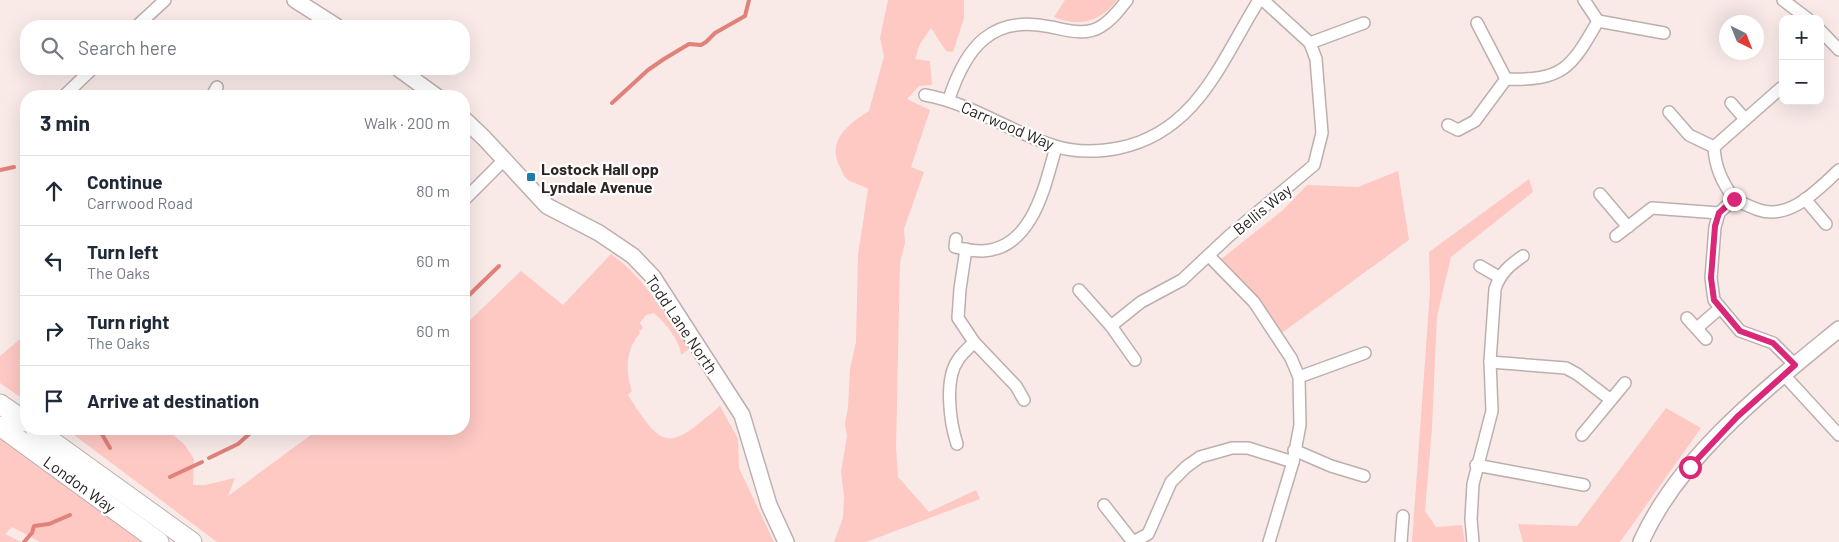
<!DOCTYPE html>
<meta charset="utf-8">
<style>
body{margin:0;font-family:Barlow,sans-serif;background:#f6f6f7;color:#1f2937}
.controls{position:absolute;right:15px;top:15px;display:grid;overflow:hidden;border-radius:10px;box-shadow:0 5px 20px #0002}
.controls button{width:45px;height:45px;display:grid;place-items:center;padding:0;border:0;border-bottom:1px solid #e0e1e3;background:#fff;color:#1f2937;font:25px sans-serif}
.compass{position:absolute;left:1719px;top:15px;width:45px;height:45px;border-radius:50%;background:#fff;box-shadow:0 5px 20px #0002;rotate:137deg}
.stop{position:absolute;width:15px;height:15px;margin:-11px;border:4px solid #db2777;border-radius:50%;background:#fff}
.stop.end{background:#db2777;border-color:#fff;box-shadow:0 1px 5px #0008}
.list{margin:0;padding:0;list-style:none}
h2{display:flex;justify-content:space-between;align-items:center;height:65px;margin:0;padding:0 20px;font-size:21px}
h2 small{font-size:16px;font-weight:400;color:#747a83}
.list li{display:grid;grid-template-columns:32px 1fr auto;gap:15px;align-items:center;box-sizing:border-box;height:70px;padding:0 20px;border-top:1px solid #e0e1e3}
.list b{display:block;font-size:19px;white-space:nowrap}
.list p{margin:0;font-size:16px;white-space:nowrap;color:#747a83}
.list em{font-size:16px;font-style:normal;color:#747a83}
.icon{flex:none;width:28px;height:28px;fill:none;stroke:currentColor;stroke-width:2;stroke-linecap:round;stroke-linejoin:round}
.map{position:relative;flex:none;width:1839px;height:542px;overflow:hidden}
.search{position:absolute;background:#fff;box-shadow:0 5px 20px #0002;left:20px;top:20px;width:450px;height:55px;display:flex;align-items:center;gap:12px;box-sizing:border-box;padding:0 18px;border-radius:20px;color:#747a83;font-size:19px}
.panel{position:absolute;background:#fff;box-shadow:0 5px 20px #0002;left:20px;top:90px;width:450px;height:345px;border-radius:20px}
.map>svg:first-child{display:block}
.green{fill:#fec8c3}
.lines{fill:none;stroke-linecap:round;stroke-linejoin:round}
.stream{stroke:#e0817a;stroke-width:4}
.minor-casing{stroke:#bdafae;stroke-width:14}
.tertiary-casing{stroke:#bdafae;stroke-width:18}
.trunk-casing{stroke:#bdafae;stroke-width:21}
.minor{stroke:#fff;stroke-width:11}
.tertiary{stroke:#fff;stroke-width:15}
.trunk{stroke:#fff;stroke-width:19}
.route{stroke:#db2777;stroke-width:6}
.poi-dot{fill:#1e7ca9;stroke:#fff;stroke-width:2}
.labels{text-anchor:middle;dominant-baseline:central;stroke-width:4.5;stroke-linejoin:round;paint-order:stroke}
.street-label{font-size:16px;fill:#2b2525;stroke:#fff}
.poi-label{font-size:16px;font-weight:bold;fill:#2b2525;stroke:#fff;text-anchor:start}
</style>
<div class="map">
<svg width="1839" height="542" viewBox="0 0 1839 542">
<rect width="100%" height="100%" fill="#f9eae8"/>
<g class="green">
<path d="M 888,0 L 964,0 L 964,18 L 953,52 L 946,51 L 931,28 L 920,44 L 915,59 L 930,61 L 932,85 L 919,86 L 907,99 L 930,110 L 911,167 L 924,172 L 904,229 L 905,243 L 900,263 L 896,447 L 898,477 L 929,512 L 976,490 L 980,499 L 866,542 L 834,542 L 843,518 L 844,497 L 841,472 L 847,436 L 845,424 L 848,407 L 850,369 L 856,342 L 858,255 L 868,189 C 862,185 852,183 847,179 C 844,177 842,171 841,169 C 825,142 848,124 869,111 L 884,56 L 880,38 Z"/>
<path d="M 1065,0 L 1117,0 C 1101,21 1080,28 1054,17 Z"/>
<polygon points="1398,171 1409,240 1279,335 1220,260 1283,210 1307,185 1358,187"/>
<polygon points="1529,179 1533,192 1451,257 1437,316 1432,428 1425,511 1436,527 1462,525 1465,542 1412,542 1430,291 1429,252"/>
<path d="M 611,254 C 645,278 666,315 689,349 L 681,355 C 680,340 665,323 654,313 L 646,315 L 640,323 L 643,328 L 639,331 L 640,333 C 626,349 625,371 632,391 L 628,395 C 665,455 671,447 720,406 L 738,439 L 739,468 L 774,542 L 217,542 L 66,429 L 166,429 L 185,445 L 194,459 L 193,485 L 205,485 L 235,478 L 228,496 L 319,429 L 464,429 L 464,326 L 521,271 L 563,305 Z"/>
<polygon points="26,334 26,401 0,383 0,356"/>
<polygon points="1666,408 1701,428 1620,542 1523,542 1518,524 1577,526"/>
<polygon points="0,436 147,542 40,542 12,527 5,534 21,542 0,542"/>
</g>
<g class="lines">
<g class="stream">
<polyline points="612,103 648,70 664,59 689,44 701,45 706,42 715,33 745,16 749,0"/>
<polyline points="0,170 14,167"/>
<polyline points="464,300 499,266"/>
<polyline points="99,429 110,448"/>
<polyline points="209,458 238,444 255,429"/>
<polyline points="170,477 202,462"/>
<polyline points="32,533 34,526 49,524 70,515"/>
<polyline points="24,542 31,534"/>
</g>
<g class="minor-casing">
<g id="minor">
<polyline points="1783,0 1808,19"/>
<polyline points="1598,21 1664,33"/>
<polyline points="1477,23 1506,79"/>
<polyline points="137,26 165,0"/>
<polyline points="1820,30 1839,50"/>
<polyline points="1310,43 1364,23"/>
<path d="M 1781,88 L 1714,147 C 1715,167 1722,182 1734,199 L 1719,213 L 1715,227 L 1711,278 L 1714,300 L 1740,331 L 1773,343 L 1795,365"/>
<path d="M 925,95 C 971,103 1010,132 1055,146 C 1076,153 1098,152 1119,148 C 1197,132 1221,61 1259,0"/>
<polyline points="64,96 92,69"/>
<polyline points="212,96 217,87"/>
<path d="M 949,99 C 966,47 992,14 1051,27 C 1067,30 1085,36 1100,27 C 1111,21 1119,10 1127,0"/>
<polyline points="1731,103 1745,119"/>
<polyline points="1669,112 1689,135 1714,147"/>
<path d="M 1448,125 L 1458,130 L 1475,121 L 1506,79 C 1563,81 1571,68 1598,21 L 1584,0"/>
<polyline points="1600,194 1628,227"/>
<path d="M 1734,199 C 1742,203 1750,207 1759,210 C 1791,220 1818,189 1839,170"/>
<polyline points="1805,199 1826,224"/>
<polyline points="464,200 505,159"/>
<polyline points="1616,236 1652,208 1719,213"/>
<path d="M 956,239 L 955,247 C 963,249 973,251 982,251 C 1033,249 1045,185 1056,147"/>
<polyline points="1209,256 1254,302 1291,358 1299,377 1300,425 1293,462 1269,542"/>
<polyline points="1480,266 1499,277"/>
<polyline points="1079,290 1111,326 1135,360"/>
<polyline points="1687,318 1706,339"/>
<polyline points="1111,326 1141,302 1182,280 1229,236 1314,165 1322,133 1316,59 1310,43 1263,0"/>
<polyline points="1697,328 1719,309"/>
<polyline points="974,342 1016,386 1024,400"/>
<polyline points="1490,362 1566,368 1577,374 1611,400"/>
<polyline points="1784,375 1839,435"/>
<polyline points="1299,377 1365,353"/>
<polyline points="1582,435 1625,383"/>
<path d="M 957,444 C 950,423 944,379 958,360 C 962,353 969,348 974,342 L 958,318 L 960,289 L 966,249"/>
<polyline points="1294,450 1331,466 1364,476"/>
<polyline points="1476,465 1584,485"/>
<polyline points="1104,505 1133,542"/>
<polyline points="1133,542 1148,534 1171,482 1186,467 1200,457 1232,448 1248,448 1293,462"/>
<polyline points="1401,542 1403,516"/>
<path d="M 1473,542 L 1471,519 L 1473,484 L 1492,411 L 1490,361 L 1495,289 C 1500,273 1510,265 1523,256"/>
</g>
</g>
<g class="tertiary-casing">
<g id="tertiary">
<polyline points="295,0 336,26"/>
<polyline points="399,69 436,96"/>
<polyline points="464,119 484,138 547,206 599,233 633,256 653,277 742,415 769,505 786,542"/>
<path d="M 1641,542 C 1680,455 1767,388 1839,329"/>
</g>
</g>
<g class="trunk-casing">
<g id="trunk">
<polyline points="0,404 26,422"/>
<polyline points="0,426 159,542"/>
<polyline points="35,429 192,542"/>
</g>
</g>
<use href="#minor" class="minor"/>
<use href="#tertiary" class="tertiary"/>
<use href="#trunk" class="trunk"/>
</g>
<g class="lines">
<polyline class="route" points="1690,467 1737,417 1795,365 1773,343 1740,331 1714,300 1711,278 1715,226 1719,213 1734,199"/>
</g>
<rect class="poi-dot" x="526" y="172" width="10" height="10" rx="2.5"/>
<g class="labels">
<g class="street-label">
<text transform="translate(1008 125) rotate(23)">Carrwood Way</text>
<text transform="translate(1262 209) rotate(-39)">Bellis Way</text>
<text transform="translate(682 324) rotate(56)">Todd Lane North</text>
<text transform="translate(80 484) rotate(36)">London Way</text>
</g>
<g class="poi-label">
<text x="541" y="168">Lostock Hall opp<tspan x="541" dy="18">Lyndale Avenue</tspan></text>
</g>
</g>
</svg>
<div class="controls">
<button>+</button>
<button>−</button>
</div>
<svg class="compass" viewBox="-18 -18 36 36"><path d="M0-13l5 13h-10z" fill="#e53935"/><path d="M0 13l5-13h-10z" fill="#747a83"/></svg>
<div class="stop" style="left:1690px;top:467px"></div>
<div class="stop end" style="left:1734px;top:199px"></div>
<div class="search"><svg class="icon" aria-label="search" viewBox="0 0 24 24"><circle cx="10" cy="10" r="6"/><path d="M15 15l6 6"/></svg>Search here</div>
<section class="panel">
<h2>3 min<small>Walk · 200 m</small></h2>
<ul class="list">
<li><svg class="icon" aria-label="ahead" viewBox="0 0 24 24"><path d="M12 20V5M6 11l6-6 6 6"/></svg><div><b>Continue</b><p>Carrwood Road</p></div><em>80 m</em></li>
<li><svg class="icon" aria-label="left" viewBox="0 0 24 24"><path d="M17 20v-9H6M10 6l-5 5 5 5"/></svg><div><b>Turn left</b><p>The Oaks</p></div><em>60 m</em></li>
<li><svg class="icon" aria-label="right" viewBox="0 0 24 24"><path d="M7 20v-9h11M14 6l5 5-5 5"/></svg><div><b>Turn right</b><p>The Oaks</p></div><em>60 m</em></li>
<li><svg class="icon" aria-label="arrive" viewBox="0 0 24 24"><path d="M6 21V4h12l-3 4 3 4H6"/></svg><div><b>Arrive at destination</b></div></li>
</ul>
</section>
</div>
